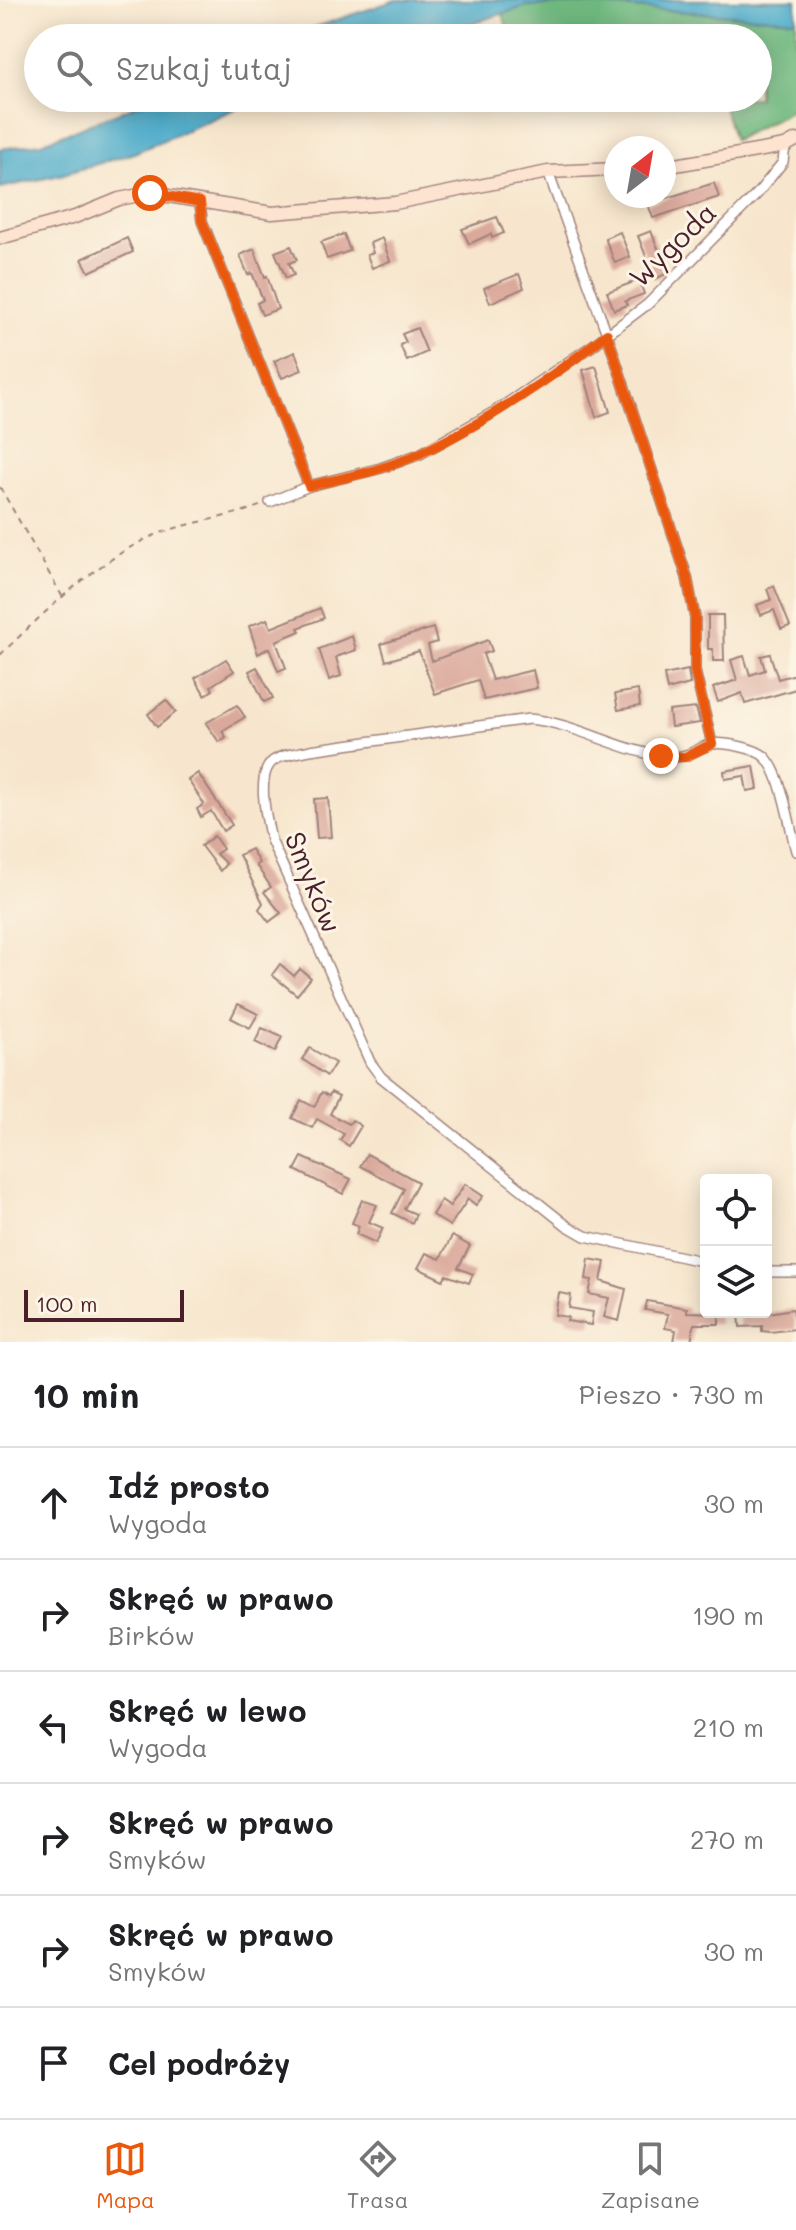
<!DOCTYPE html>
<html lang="pl">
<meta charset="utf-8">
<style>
body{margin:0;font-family:Mali,sans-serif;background:#f6f6f6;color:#202124}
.controls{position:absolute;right:24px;bottom:24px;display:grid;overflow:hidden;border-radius:8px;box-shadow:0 4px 20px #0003}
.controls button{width:72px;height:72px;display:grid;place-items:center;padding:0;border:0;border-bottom:2px solid #e0e0e0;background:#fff;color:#202124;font:40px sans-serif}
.compass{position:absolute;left:604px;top:136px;width:72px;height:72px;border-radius:50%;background:#fff;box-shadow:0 4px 20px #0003;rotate:31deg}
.scale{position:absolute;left:24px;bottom:20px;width:160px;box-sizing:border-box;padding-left:8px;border:4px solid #4a1f2b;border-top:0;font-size:22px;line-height:28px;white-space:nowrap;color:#4a1f2b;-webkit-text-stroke:6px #fcf5e5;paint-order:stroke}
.stop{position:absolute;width:24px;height:24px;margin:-18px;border:6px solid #ea580c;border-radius:50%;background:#fff}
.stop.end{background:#ea580c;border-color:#fff;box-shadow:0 2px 8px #0008}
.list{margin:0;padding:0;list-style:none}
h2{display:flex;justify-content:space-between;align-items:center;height:104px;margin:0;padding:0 32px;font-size:34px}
h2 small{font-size:26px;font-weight:400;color:#757577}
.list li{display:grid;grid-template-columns:52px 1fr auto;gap:24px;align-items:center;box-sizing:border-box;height:112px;padding:0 32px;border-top:2px solid #e0e0e0}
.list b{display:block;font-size:30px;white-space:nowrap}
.list p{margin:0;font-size:26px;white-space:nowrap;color:#757577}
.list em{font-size:26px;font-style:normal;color:#757577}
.icon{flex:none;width:44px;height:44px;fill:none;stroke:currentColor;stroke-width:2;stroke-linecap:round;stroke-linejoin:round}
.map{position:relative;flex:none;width:796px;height:1342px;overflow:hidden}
.search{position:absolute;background:#fff;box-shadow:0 4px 20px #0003;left:24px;right:24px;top:24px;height:88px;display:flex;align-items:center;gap:20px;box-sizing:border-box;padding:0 28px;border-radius:44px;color:#757577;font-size:30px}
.sheet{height:776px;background:#fff}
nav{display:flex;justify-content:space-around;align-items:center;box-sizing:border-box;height:112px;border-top:2px solid #e0e0e0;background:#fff;font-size:22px;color:#757577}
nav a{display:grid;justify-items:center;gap:4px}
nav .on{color:#ea580c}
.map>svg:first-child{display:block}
.forest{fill:#6eb87f;stroke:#5c6c55;stroke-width:2}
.water{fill:#4babca;stroke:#4a657a;stroke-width:2}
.building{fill:#daa99b}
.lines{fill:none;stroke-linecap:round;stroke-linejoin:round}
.street-casing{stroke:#a0827c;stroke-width:12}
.secondary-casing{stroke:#a0827c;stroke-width:15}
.path{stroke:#a0827c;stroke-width:2;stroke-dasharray:6 6;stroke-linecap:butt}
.street{stroke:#fff;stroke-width:9}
.secondary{stroke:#fde4d1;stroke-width:12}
.route{stroke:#ea580c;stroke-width:10}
.labels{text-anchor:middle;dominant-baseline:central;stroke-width:6;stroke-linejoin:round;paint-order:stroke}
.street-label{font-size:28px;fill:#4a1f2b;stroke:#fcf5e5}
</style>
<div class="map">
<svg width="796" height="1342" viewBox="0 0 796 1342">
<rect width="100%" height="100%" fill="#fcf5e5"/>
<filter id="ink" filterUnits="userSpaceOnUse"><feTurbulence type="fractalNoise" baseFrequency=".0125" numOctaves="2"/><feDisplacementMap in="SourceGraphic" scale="16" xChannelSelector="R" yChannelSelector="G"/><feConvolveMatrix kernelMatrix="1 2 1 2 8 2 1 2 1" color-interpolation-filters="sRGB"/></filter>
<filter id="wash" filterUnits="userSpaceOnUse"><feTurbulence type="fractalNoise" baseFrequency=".006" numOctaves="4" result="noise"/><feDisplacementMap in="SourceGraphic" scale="32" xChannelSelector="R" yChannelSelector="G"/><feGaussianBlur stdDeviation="1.8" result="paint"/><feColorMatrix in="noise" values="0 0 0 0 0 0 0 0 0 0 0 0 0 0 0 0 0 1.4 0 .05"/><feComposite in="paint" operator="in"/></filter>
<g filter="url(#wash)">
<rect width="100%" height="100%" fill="#f7e6cd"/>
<polygon class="forest" points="499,0 796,0 796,108 734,140 721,98 758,98 758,38 510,38"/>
<g class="water">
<polygon points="396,0 796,0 796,20 580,4 527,6 426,38 283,38"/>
<polygon points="155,98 260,98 134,153 60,175 0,188 0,149 41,143"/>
</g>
<g id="blocks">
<g class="building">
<polygon points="714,183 719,197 653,218 648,204"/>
<polygon points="497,217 504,233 492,238 491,234 469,244 462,229"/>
<polygon points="651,231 668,273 655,279 638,236"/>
<polygon points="620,232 630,257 615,263 605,238"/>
<polygon points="344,234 350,251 327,259 321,242"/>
<polygon points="127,238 133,252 89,272 82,259"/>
<polygon points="382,238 390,261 372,268 367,255 373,253 370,243"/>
<polygon points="291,246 297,260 289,263 294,275 286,278 275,252"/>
<polygon points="254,249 265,277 267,276 278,309 262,315 257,303 263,300 252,273 248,275 240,255"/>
<polygon points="519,274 524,288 490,303 484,288"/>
<polygon points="639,280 644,294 625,301 627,305 614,310 607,292"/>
<polygon points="417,328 427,352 407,361 400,345 406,342 402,334"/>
<polygon points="295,352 302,370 282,378 274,361"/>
<polygon points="596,366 610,412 596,417 583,370"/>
<polygon points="774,586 790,626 781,629 774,610 761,615 757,605 771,600 767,589"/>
<polygon points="320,608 324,618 298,628 300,631 276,641 286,668 278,671 269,648 258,654 249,626 267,619 271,628"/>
<polygon points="708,615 723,615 724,661 713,661 713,649 708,649"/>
<polygon points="433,628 437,642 428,645 432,661 488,640 492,651 483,654 492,680 533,670 537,688 484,700 478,680 435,694 419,651 386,661 381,644"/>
<polygon points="352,636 356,650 336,657 341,676 329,680 319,649"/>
<polygon points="770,654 778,679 796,674 796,689 745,704 742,693 718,702 713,688 737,680 731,660 744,656 750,675 765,670 761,656"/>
<polygon points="226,659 234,671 211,686 213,690 205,695 195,678"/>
<polygon points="257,667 273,698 264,702 249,671"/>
<polygon points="688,670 690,684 667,690 664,675"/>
<polygon points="638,690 640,706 618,710 615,694"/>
<polygon points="166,700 176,712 157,727 148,714"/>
<polygon points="237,705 245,717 222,731 226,737 219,742 206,723"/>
<polygon points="696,708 700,723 671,727 669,711"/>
<polygon points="754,766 758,789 747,791 744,776 725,779 724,771"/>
<polygon points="198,773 232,825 223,831 211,811 201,817 197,809 204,804 188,780"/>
<polygon points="328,798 331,837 317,838 314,799"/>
<polygon points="214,836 223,849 216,854 226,864 220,871 201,846"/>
<polygon points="251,849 259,863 256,865 271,887 264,892 281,913 269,922 259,909 263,903 239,855"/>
<polygon points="280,964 294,976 300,969 311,978 297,995 272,975"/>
<polygon points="238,1004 258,1014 250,1028 231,1018"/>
<polygon points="262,1028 282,1037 275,1052 255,1042"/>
<polygon points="310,1048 335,1063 327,1076 302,1059"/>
<polygon points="322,1092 329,1096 331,1092 339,1096 330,1114 349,1124 352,1120 361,1126 349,1146 340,1140 344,1134 317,1119 312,1128 292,1118 301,1100 314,1107"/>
<polygon points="367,1154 418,1182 404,1209 416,1214 412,1223 392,1213 404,1189 360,1166"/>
<polygon points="302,1157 351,1179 343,1194 295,1170"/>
<polygon points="465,1184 483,1196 476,1205 468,1199 450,1226 432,1215 441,1200 450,1206"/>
<polygon points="362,1200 377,1205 369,1222 383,1228 376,1243 356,1234 359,1226 352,1223"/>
<polygon points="452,1236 470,1246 458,1268 473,1274 469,1283 446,1275 443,1280 418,1268 426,1253 440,1259"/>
<polygon points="589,1259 605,1262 601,1281 626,1289 619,1321 604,1317 609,1298 589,1294 592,1280 586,1279"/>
<polygon points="559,1293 571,1295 569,1308 593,1312 591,1325 567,1321 568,1317 555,1315"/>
<polygon points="647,1301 687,1308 687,1312 719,1313 719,1324 694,1324 691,1342 674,1342 676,1330 665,1328 668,1314 645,1310"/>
<polygon points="793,1309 796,1329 770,1332 762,1331 762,1326 740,1327 739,1312 769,1313"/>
</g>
</g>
</g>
<g filter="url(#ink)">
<use href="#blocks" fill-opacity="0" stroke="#a0827c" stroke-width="2"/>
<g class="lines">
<g class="street-casing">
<g id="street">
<polyline points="548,172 607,334 687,577 695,618 695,671 712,744"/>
<polyline points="200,202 202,221 309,486"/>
<polyline points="270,502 309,486 381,468 420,454 494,412 592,346 648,304 757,194 783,162 785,146"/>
<path d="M 706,1262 L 585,1236 L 566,1225 L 381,1077 L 370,1062 L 271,840 C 267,821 255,775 273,761 C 282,754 299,753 310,750 L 529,719 C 577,723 626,755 672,757 C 691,757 696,748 712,744 C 724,742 756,748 765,757 C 782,773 790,828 796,851"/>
<polyline points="766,1272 796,1272"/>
</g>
</g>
<g class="secondary-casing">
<g id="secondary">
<polyline points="664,167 785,146 796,140"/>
<polyline points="0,238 75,217 119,199 150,193 272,213 395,203 548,172 616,169"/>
</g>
</g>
<g class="path">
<polyline points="0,487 62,596"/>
<path d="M 0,655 C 44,613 89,568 144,540 C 180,522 224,520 262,505"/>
</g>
<use href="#street" class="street"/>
<use href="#secondary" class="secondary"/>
</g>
</g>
<g class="lines" filter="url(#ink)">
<path class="route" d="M 150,193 L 200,202 L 202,221 L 309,486 C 346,477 386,470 421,453 C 481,425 555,376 607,334 L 687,577 L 695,618 L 695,671 L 712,744 L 685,757 L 661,756"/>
</g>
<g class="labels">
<g class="street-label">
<text transform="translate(672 244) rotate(-44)">Wygoda</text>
<text transform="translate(314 882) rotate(68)">Smyków</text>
</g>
</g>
</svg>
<div class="controls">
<button><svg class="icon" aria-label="locate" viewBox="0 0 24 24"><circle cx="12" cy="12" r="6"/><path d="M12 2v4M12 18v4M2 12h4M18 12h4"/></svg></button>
<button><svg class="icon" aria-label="layers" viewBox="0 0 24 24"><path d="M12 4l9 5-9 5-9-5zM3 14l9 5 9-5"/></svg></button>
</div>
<svg class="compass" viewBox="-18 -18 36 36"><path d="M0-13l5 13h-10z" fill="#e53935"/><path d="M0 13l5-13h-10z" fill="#757577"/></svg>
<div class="scale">100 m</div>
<div class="stop" style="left:150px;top:193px"></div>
<div class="stop end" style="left:661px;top:756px"></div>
<div class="search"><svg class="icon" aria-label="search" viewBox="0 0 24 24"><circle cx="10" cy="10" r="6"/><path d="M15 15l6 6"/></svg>Szukaj tutaj</div>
</div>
<section class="sheet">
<h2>10 min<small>Pieszo · 730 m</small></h2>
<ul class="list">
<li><svg class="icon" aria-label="ahead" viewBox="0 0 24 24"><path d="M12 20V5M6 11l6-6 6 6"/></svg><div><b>Idź prosto</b><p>Wygoda</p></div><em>30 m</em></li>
<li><svg class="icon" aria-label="right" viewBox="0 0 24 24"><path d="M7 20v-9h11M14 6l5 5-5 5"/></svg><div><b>Skręć w prawo</b><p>Birków</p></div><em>190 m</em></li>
<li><svg class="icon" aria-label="left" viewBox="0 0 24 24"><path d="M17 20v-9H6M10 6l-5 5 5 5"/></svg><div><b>Skręć w lewo</b><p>Wygoda</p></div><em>210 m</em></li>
<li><svg class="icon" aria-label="right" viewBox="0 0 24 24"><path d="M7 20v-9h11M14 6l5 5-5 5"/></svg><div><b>Skręć w prawo</b><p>Smyków</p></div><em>270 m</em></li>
<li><svg class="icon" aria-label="right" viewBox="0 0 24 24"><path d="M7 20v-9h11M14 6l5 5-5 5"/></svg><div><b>Skręć w prawo</b><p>Smyków</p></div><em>30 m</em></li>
<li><svg class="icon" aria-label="arrive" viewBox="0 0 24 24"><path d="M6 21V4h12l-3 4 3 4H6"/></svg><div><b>Cel podróży</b></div></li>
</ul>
</section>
<nav>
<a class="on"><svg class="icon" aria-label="map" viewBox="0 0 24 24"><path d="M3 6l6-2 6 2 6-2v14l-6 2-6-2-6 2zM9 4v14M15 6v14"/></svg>Mapa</a>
<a><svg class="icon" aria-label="directions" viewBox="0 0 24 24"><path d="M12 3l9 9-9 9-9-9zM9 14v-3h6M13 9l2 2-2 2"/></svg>Trasa</a>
<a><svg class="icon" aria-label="saved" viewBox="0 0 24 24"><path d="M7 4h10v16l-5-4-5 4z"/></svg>Zapisane</a>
</nav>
